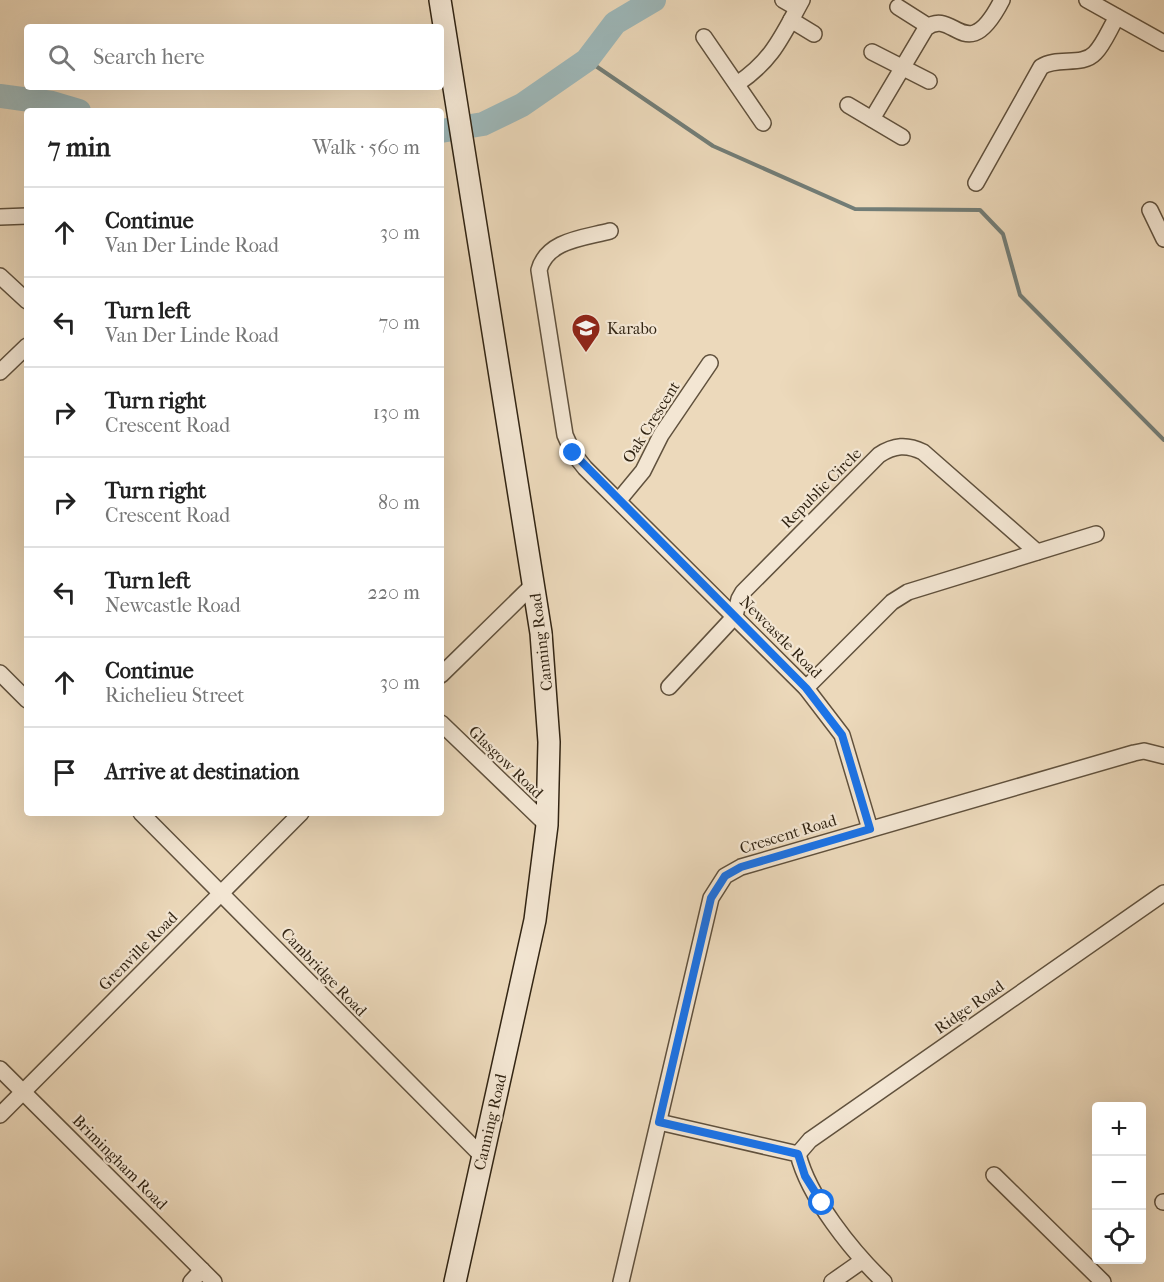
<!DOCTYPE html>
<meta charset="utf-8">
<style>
body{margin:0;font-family:"IM FELL French Canon",serif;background:#f6f6f6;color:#222}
.controls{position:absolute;right:18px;bottom:18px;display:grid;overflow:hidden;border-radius:6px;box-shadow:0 6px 24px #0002}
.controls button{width:54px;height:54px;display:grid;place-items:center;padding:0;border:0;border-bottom:2px solid #e0e0e0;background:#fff;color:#222;font:30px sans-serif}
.stop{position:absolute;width:18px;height:18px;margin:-14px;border:4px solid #1a73e8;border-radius:50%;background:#fff}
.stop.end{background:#1a73e8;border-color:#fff;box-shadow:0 2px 6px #0008}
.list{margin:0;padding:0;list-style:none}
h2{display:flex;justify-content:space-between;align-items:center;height:78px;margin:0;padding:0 24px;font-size:26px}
h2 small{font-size:20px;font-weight:400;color:#767676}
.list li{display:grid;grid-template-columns:39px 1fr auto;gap:18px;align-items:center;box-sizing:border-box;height:90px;padding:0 24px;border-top:2px solid #e0e0e0}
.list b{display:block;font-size:22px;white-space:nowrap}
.list p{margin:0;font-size:20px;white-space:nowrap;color:#767676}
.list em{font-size:20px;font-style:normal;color:#767676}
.icon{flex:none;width:33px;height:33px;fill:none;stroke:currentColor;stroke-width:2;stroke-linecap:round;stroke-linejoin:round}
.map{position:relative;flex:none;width:1164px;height:1282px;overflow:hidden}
.search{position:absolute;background:#fff;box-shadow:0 6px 24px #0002;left:24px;top:24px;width:420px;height:66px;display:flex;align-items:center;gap:15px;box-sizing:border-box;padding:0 21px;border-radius:6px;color:#767676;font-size:22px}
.panel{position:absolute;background:#fff;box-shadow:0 6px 24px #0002;left:24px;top:108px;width:420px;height:708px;border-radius:6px}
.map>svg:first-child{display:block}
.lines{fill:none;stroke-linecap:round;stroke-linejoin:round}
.stream{stroke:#727d77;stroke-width:4}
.river{stroke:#9db8ba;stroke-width:24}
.minor-casing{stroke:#60513d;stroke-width:18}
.secondary-casing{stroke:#312413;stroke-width:24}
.minor{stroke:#f3e6d3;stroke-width:15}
.secondary{stroke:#f3e6d3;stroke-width:21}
.route{stroke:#1a73e8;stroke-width:8}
.labels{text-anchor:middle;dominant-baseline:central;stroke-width:4.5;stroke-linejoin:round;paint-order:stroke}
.poi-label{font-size:16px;fill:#312413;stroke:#f3e6d3;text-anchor:start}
.street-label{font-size:16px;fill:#312413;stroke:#f3e6d3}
</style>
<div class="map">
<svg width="1164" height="1282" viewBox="0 0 1164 1282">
<rect width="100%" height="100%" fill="#ecd9bb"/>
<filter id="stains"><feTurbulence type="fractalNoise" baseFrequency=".00333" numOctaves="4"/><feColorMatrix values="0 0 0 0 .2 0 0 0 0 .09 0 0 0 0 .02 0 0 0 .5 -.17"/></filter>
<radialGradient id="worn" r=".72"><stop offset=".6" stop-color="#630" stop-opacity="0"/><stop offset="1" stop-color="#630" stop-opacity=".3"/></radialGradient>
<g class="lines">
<polyline class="stream" points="587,60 713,146 855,209 980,210 1003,234 1020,295 1164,440"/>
<g class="river">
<polyline points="0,96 52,103 79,111"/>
<polyline points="441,131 483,124 522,105 587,60 615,23 654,0"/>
</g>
<g class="minor-casing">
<g id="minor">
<polyline points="783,0 797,8"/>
<polyline points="1087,0 1164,43"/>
<polyline points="898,7 928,26"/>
<polyline points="791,20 814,34"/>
<polyline points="704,37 763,123"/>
<polyline points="872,52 929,81"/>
<path d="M 737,84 C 773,60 782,36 802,0"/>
<polyline points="848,105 902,137"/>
<path d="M 872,119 L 926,28 C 954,6 966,70 1002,0"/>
<path d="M 976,183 L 1041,67 C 1057,56 1082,67 1095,53 C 1104,44 1110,28 1117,17"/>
<polyline points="1150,210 1164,239"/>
<polyline points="0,217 27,216"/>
<path d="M 610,231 C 584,238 547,240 539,270 L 565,435 L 573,453 L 585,468 L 806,688 L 842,735 L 870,829"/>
<polyline points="0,276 27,301"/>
<polyline points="0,372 27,346"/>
<polyline points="619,500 643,471 661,435 710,363"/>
<polyline points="0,673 27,700"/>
<polyline points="441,675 534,584"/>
<path d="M 669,687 L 735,616 L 739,599 L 743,592 L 879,455 C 894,445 907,444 923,452 L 1037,552"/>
<polyline points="806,688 892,602 908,592 1096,534"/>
<polyline points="441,723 547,825"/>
<polyline points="141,813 482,1156"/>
<polyline points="0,1069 214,1282"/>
<polyline points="0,1115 301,813"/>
<path d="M 659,1122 L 798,1154 C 809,1198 852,1251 884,1282"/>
<polyline points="798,1154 810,1140 1164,893"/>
<polyline points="994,1175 1103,1282"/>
<polyline points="1163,1202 1164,1202"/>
<polyline points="191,1282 202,1270"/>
<polyline points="621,1282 711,898 725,876 741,867 1134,753 1144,751 1164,756"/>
<polyline points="832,1282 862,1261"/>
</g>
</g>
<g class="secondary-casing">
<polyline id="secondary" points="440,0 541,633 549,742 547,825 535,920 455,1282"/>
</g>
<use href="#minor" class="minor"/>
<use href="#secondary" class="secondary"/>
</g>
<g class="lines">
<polyline class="route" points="573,453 806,688 842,735 870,829 741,867 725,876 711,898 659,1122 798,1154 805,1176 822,1203"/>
</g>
<defs>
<g id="school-pin" transform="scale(1.5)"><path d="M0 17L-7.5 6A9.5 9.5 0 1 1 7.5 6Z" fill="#8f2418" stroke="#f3e6d3"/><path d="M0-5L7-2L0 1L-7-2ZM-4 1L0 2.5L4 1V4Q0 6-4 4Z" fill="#fff"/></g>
</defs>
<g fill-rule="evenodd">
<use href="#school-pin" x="586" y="328"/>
</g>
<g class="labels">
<g class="poi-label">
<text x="607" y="328">Karabo</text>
</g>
<g class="street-label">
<text transform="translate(651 422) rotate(-58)">Oak Crescent</text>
<text transform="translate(821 488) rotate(-45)">Republic Circle</text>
<text transform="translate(781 637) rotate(45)">Newcastle Road</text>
<text transform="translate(541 642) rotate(-97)">Canning Road</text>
<text transform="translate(506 762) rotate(44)">Glasgow Road</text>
<text transform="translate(788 834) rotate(-17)">Crescent Road</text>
<text transform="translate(138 951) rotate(-45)">Grenville Road</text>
<text transform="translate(324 972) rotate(46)">Cambridge Road</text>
<text transform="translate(969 1007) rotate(-35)">Ridge Road</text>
<text transform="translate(490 1122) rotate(-77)">Canning Road</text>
<text transform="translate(120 1162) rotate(45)">Brimingham Road</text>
</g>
</g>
<rect width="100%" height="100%" filter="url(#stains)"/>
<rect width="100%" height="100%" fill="url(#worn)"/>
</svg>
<div class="controls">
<button>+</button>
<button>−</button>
<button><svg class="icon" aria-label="locate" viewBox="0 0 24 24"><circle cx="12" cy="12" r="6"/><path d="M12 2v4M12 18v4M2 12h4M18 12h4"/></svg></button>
</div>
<div class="stop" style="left:822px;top:1203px"></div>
<div class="stop end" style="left:573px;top:453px"></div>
<div class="search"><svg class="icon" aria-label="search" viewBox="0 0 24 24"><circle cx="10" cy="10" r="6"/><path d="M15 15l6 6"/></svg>Search here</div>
<section class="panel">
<h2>7 min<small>Walk · 560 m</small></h2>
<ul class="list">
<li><svg class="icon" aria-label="ahead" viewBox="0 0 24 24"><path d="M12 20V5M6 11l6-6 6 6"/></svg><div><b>Continue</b><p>Van Der Linde Road</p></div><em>30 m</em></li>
<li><svg class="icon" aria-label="left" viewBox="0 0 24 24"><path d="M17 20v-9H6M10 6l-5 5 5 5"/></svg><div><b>Turn left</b><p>Van Der Linde Road</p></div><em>70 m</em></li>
<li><svg class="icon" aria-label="right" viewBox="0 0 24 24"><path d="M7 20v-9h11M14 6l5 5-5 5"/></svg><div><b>Turn right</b><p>Crescent Road</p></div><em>130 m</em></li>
<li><svg class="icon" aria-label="right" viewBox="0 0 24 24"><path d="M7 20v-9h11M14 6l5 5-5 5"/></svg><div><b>Turn right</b><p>Crescent Road</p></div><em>80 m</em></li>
<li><svg class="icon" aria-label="left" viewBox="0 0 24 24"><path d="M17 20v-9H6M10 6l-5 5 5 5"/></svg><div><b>Turn left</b><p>Newcastle Road</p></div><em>220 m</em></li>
<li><svg class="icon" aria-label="ahead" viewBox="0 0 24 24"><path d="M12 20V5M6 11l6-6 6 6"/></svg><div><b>Continue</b><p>Richelieu Street</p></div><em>30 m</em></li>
<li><svg class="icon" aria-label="arrive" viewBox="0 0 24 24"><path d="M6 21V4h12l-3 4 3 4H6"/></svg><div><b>Arrive at destination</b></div></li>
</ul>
</section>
</div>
